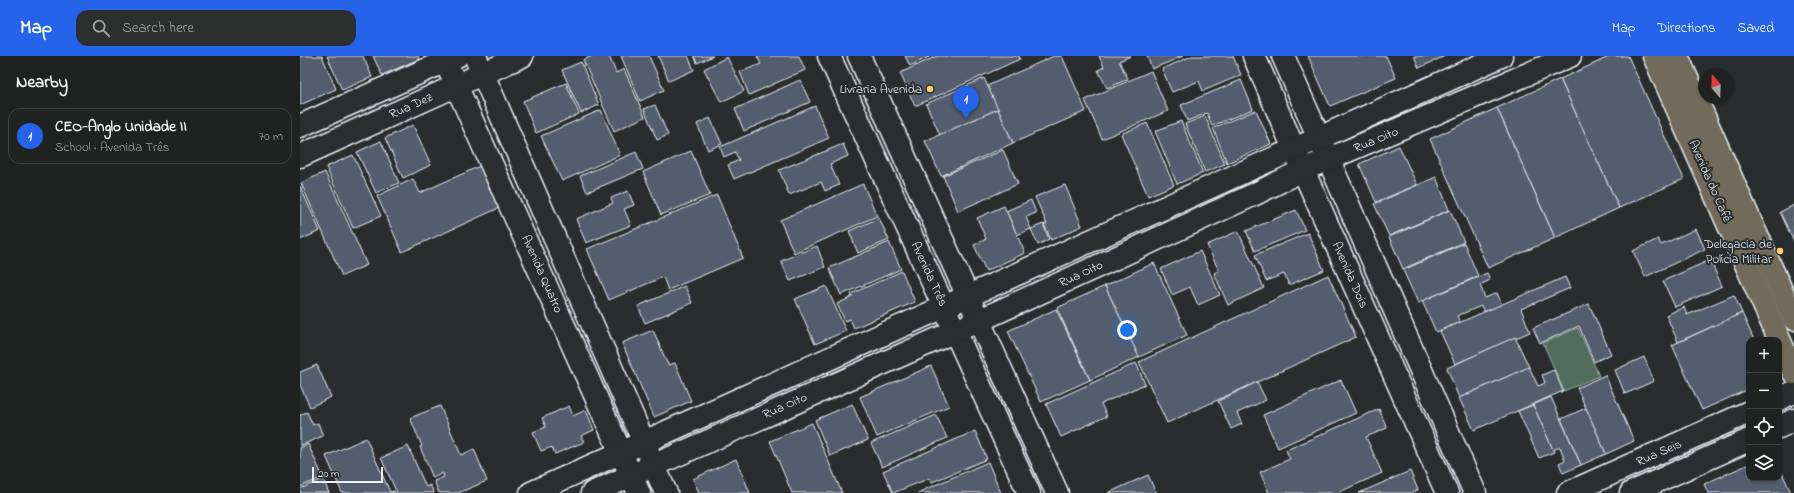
<!DOCTYPE html>
<meta charset="utf-8">
<style>
body{margin:0;font-family:"Indie Flower",sans-serif;background:#2d2f2f;color:#f1f3f6}
.controls{position:absolute;right:12px;bottom:12px;display:grid;overflow:hidden;border-radius:8px;box-shadow:0 1px 3px #0004}
.controls button{width:36px;height:36px;display:grid;place-items:center;padding:0;border:0;border-bottom:1px solid #3d3f40;background:#202222;color:#f1f3f6;font:20px sans-serif}
.compass{position:absolute;left:1398px;top:12px;width:36px;height:36px;border-radius:50%;background:#202222;box-shadow:0 1px 3px #0004;rotate:341deg}
.scale{position:absolute;left:12px;bottom:10px;width:71px;box-sizing:border-box;padding-left:4px;border:2px solid #e8f1f8;border-top:0;font-size:11px;line-height:14px;white-space:nowrap;color:#e8f1f8;-webkit-text-stroke:3px #2a2d2e;paint-order:stroke}
.you{position:absolute;left:827px;top:274px;width:14px;height:14px;margin:-10px;border:3px solid #fff;border-radius:50%;background:#1a73e8;box-shadow:0 0 0 6px #1a73e833}
.badge{display:grid;place-items:center;width:26px;height:26px;border-radius:50%;background:#2563eb;color:#fff;font-size:13px;font-weight:700}
.pin{position:absolute;translate:-50% -33px;filter:drop-shadow(0 1px 2px #0008)}
.pin::after{content:'';position:absolute;top:21px;width:14px;height:12px;background:inherit;clip-path:polygon(0 0,100% 0,50% 100%)}
.list{margin:0;padding:0;list-style:none}
h2{display:flex;justify-content:space-between;align-items:center;height:52px;margin:0;padding:0 16px;font-size:17px}
h2 small{font-size:13px;font-weight:400;color:#a2a4a5}
.list li{display:grid;grid-template-columns:26px 1fr auto;gap:12px;align-items:center;box-sizing:border-box;height:56px;margin:0 8px 8px;padding:0 8px;border:1px solid #3d3f40;border-radius:12px}
.list b{display:block;font-size:15px;white-space:nowrap}
.list p{margin:0;font-size:13px;white-space:nowrap;color:#a2a4a5}
.list em{font-size:13px;font-style:normal;color:#a2a4a5}
.icon{flex:none;width:22px;height:22px;fill:none;stroke:currentColor;stroke-width:2;stroke-linecap:round;stroke-linejoin:round}
.map{position:relative;flex:none;width:1494px;height:437px;overflow:hidden}
header{display:flex;align-items:center;gap:24px;box-sizing:border-box;height:56px;padding:0 20px;background:#2563eb;color:#fff}
header strong{font-size:19px}
nav{display:flex;gap:22px;margin-inline-start:auto;font-size:14px}
.search{width:280px;height:36px;background:#2d2f2f;display:flex;align-items:center;gap:10px;box-sizing:border-box;padding:0 14px;border-radius:12px;color:#a2a4a5;font-size:15px}
main{display:flex}
aside{flex:1;background:#202222}
.map>svg:first-child{display:block}
.green{fill:#506c5b;stroke:#9caeaa}
.building{fill:#535d6d;stroke:#e8f1f8}
.lines{fill:none;stroke-linecap:round;stroke-linejoin:round}
.minor-casing{stroke:#e8f1f8;stroke-width:25}
.major-casing{stroke:#e8f1f8;stroke-width:25}
.minor{stroke:#2a2d2e;stroke-width:22}
.major{stroke:#726b5a;stroke-width:22}
.poi-dot{fill:#ffd166;stroke:#2a2d2e;stroke-width:1.5}
.labels{text-anchor:middle;dominant-baseline:central;stroke-width:4;stroke-linejoin:round;paint-order:stroke}
.poi-label{font-size:13px;fill:#e8f1f8;stroke:#2a2d2e;text-anchor:end}
.street-label{font-size:13px;fill:#e8f1f8;stroke:#2a2d2e}
</style>
<header>
<strong>Map</strong>
<div class="search"><svg class="icon" aria-label="search" viewBox="0 0 24 24"><circle cx="10" cy="10" r="6"/><path d="M15 15l6 6"/></svg>Search here</div>
<nav><a>Map</a><a>Directions</a><a>Saved</a></nav>
</header>
<main>
<aside>
<h2>Nearby<small></small></h2>
<ul class="list">
<li><span class="badge">1</span><div><b>CEO-Anglo Unidade II</b><p>School · Avenida Três</p></div><em>70 m</em></li>
</ul>
</aside>
<div class="map">
<svg width="1494" height="437" viewBox="0 0 1494 437">
<rect width="100%" height="100%" fill="#2a2d2e"/>
<filter id="ink" filterUnits="userSpaceOnUse"><feTurbulence type="fractalNoise" baseFrequency=".025" numOctaves="2"/><feDisplacementMap in="SourceGraphic" scale="8" xChannelSelector="R" yChannelSelector="G"/><feConvolveMatrix kernelMatrix="1 2 1 2 8 2 1 2 1" color-interpolation-filters="sRGB"/></filter>
<g filter="url(#ink)">
<polygon class="green" points="1278,272 1299,320 1264,335 1243,287"/>
<g class="building">
<polygon points="0,0 22,0 36,33 0,49"/>
<polygon points="27,0 63,0 72,21 42,34"/>
<polygon points="73,0 118,0 119,3 82,19"/>
<polygon points="292,0 309,0 316,17 324,13 345,61 314,75 283,4"/>
<polygon points="321,0 349,0 364,34 340,45"/>
<polygon points="358,0 388,0 394,14 369,25"/>
<polygon points="394,0 413,0 397,7"/>
<polygon points="457,0 499,0 505,14 449,39 440,16 461,8"/>
<polygon points="605,0 631,0 610,10"/>
<polygon points="637,0 719,0 720,3 615,50 600,17"/>
<polygon points="754,0 762,0 786,55 713,87 687,30"/>
<polygon points="799,0 831,0 819,5 828,23 807,32 798,14 804,11"/>
<polygon points="847,0 883,0 852,13"/>
<polygon points="892,0 933,0 941,19 903,35 899,25 872,36 862,13"/>
<polygon points="1008,0 1086,0 1096,22 1030,50"/>
<polygon points="1114,0 1145,0 1119,12"/>
<polygon points="1311,0 1328,0 1384,123 1319,152 1260,23"/>
<polygon points="427,1 444,35 421,46 404,13"/>
<polygon points="281,6 299,49 281,57 262,14"/>
<polygon points="851,15 868,55 802,83 785,44"/>
<polygon points="684,22 698,53 640,79 626,48"/>
<polygon points="1260,23 1319,152 1255,182 1197,52"/>
<polygon points="500,24 510,46 444,75 435,53"/>
<polygon points="941,24 953,53 912,70 907,57 887,65 881,49"/>
<polygon points="266,27 279,58 236,77 223,45"/>
<polygon points="355,49 368,79 357,84 344,53"/>
<polygon points="515,50 529,82 434,123 428,109 439,104 435,96 424,101 420,91"/>
<polygon points="1197,52 1255,182 1188,212 1130,83"/>
<polygon points="698,53 713,87 641,120 625,85"/>
<polygon points="301,54 320,99 262,125 241,80"/>
<polygon points="956,54 971,88 927,107 913,72"/>
<polygon points="905,60 925,108 905,116 885,68"/>
<polygon points="410,62 422,88 408,94 397,68"/>
<polygon points="881,65 903,117 877,128 855,75"/>
<polygon points="847,67 874,129 848,140 821,78"/>
<polygon points="113,69 131,109 103,122 85,82"/>
<polygon points="81,85 99,127 76,137 57,96"/>
<polygon points="543,88 548,100 530,108 539,129 525,135 521,126 489,139 479,114"/>
<polygon points="1099,90 1117,129 1076,146 1059,108"/>
<polygon points="703,94 718,128 658,155 643,120"/>
<polygon points="391,95 410,139 361,159 343,116"/>
<polygon points="336,96 343,113 287,136 280,120"/>
<polygon points="53,99 81,160 53,172 26,111"/>
<polygon points="180,110 199,152 102,196 77,140 113,123 120,137"/>
<polygon points="25,116 67,209 42,220 1,127"/>
<polygon points="1136,121 1149,154 1089,180 1074,148"/>
<polygon points="563,128 577,160 494,197 480,164"/>
<polygon points="765,129 782,170 751,184 744,168 747,168 735,141"/>
<polygon points="0,130 20,175 0,184"/>
<polygon points="328,135 334,149 324,153 331,169 286,187 276,163 313,147 311,142"/>
<polygon points="417,139 443,202 368,234 363,221 309,244 287,193"/>
<polygon points="731,144 736,157 726,161 731,173 717,179 706,155"/>
<polygon points="1494,149 1494,186 1480,156"/>
<polygon points="704,150 725,197 686,215 674,189 686,183 677,162"/>
<polygon points="996,154 1005,174 955,195 946,175"/>
<polygon points="1150,154 1164,186 1103,213 1089,181"/>
<polygon points="579,162 589,184 558,197 549,175"/>
<polygon points="743,168 749,183 738,189 731,173"/>
<polygon points="1396,173 1405,193 1345,221 1333,195 1358,183 1361,189"/>
<polygon points="938,175 964,232 928,249 914,217 919,215 907,189"/>
<polygon points="1008,177 1024,214 989,229 984,218 966,225 955,199"/>
<polygon points="589,186 601,213 541,239 529,212"/>
<polygon points="1164,187 1178,220 1118,247 1103,214"/>
<polygon points="517,190 525,211 490,225 481,205"/>
<polygon points="900,195 920,239 898,249 890,231 872,239 861,213"/>
<polygon points="1410,204 1422,230 1375,251 1363,225"/>
<polygon points="854,207 887,279 839,301 805,230"/>
<polygon points="602,215 615,246 554,272 550,263 545,265 537,248 552,241 551,238"/>
<polygon points="1187,217 1190,224 1180,229 1185,242 1197,237 1202,249 1184,256 1181,250 1157,260 1160,266 1136,276 1122,245"/>
<polygon points="1028,219 1056,281 867,367 839,306"/>
<polygon points="1265,221 1270,232 1221,253 1230,276 1155,308 1140,275"/>
<polygon points="385,230 392,247 345,267 338,250"/>
<polygon points="526,230 546,275 515,288 495,243"/>
<polygon points="805,230 839,301 790,324 757,252"/>
<polygon points="1434,239 1442,257 1378,286 1366,259 1384,251 1387,259"/>
<polygon points="1289,248 1311,298 1294,306 1279,270 1240,287 1233,272"/>
<polygon points="756,253 790,324 741,346 708,275"/>
<polygon points="1442,257 1454,284 1449,284 1449,333 1402,354 1372,289"/>
<polygon points="353,274 368,309 375,307 391,345 354,361 322,287"/>
<polygon points="1215,281 1229,311 1159,342 1147,312"/>
<polygon points="1344,301 1354,325 1325,338 1315,314"/>
<polygon points="836,307 845,328 801,348 807,360 761,381 746,348"/>
<polygon points="17,309 31,341 10,351 0,329 0,316"/>
<polygon points="631,310 649,350 577,381 560,341"/>
<polygon points="1229,311 1238,330 1245,327 1242,319 1254,314 1263,335 1174,374 1159,342"/>
<polygon points="1305,319 1334,385 1306,398 1277,332"/>
<polygon points="1041,324 1056,357 978,392 963,359"/>
<polygon points="957,326 966,344 937,357 942,368 931,373 918,345"/>
<polygon points="1251,341 1281,409 1263,417 1259,407 1265,404 1260,391 1253,394 1233,349"/>
<polygon points="552,348 568,384 530,400 515,364"/>
<polygon points="1233,349 1254,396 1239,402 1218,355"/>
<polygon points="140,350 161,399 174,393 187,425 158,437 139,437 134,425 144,421 143,417 133,422 120,391 122,390 110,362"/>
<polygon points="269,350 273,360 286,354 294,374 281,380 284,386 255,398 252,391 241,395 233,376 246,371 242,362"/>
<polygon points="1286,352 1306,398 1281,409 1261,363"/>
<polygon points="1079,353 1087,372 1066,381 1082,417 1037,437 969,437 960,416 990,403 986,394"/>
<polygon points="7,356 13,369 18,367 23,380 0,390 0,359"/>
<polygon points="636,359 647,382 582,411 571,387"/>
<polygon points="512,367 542,437 492,437 470,385"/>
<polygon points="675,375 687,403 632,426 630,422 593,437 583,415"/>
<polygon points="66,382 90,436 94,435 95,437 42,437 26,400"/>
<polygon points="8,388 23,421 0,431 0,392"/>
<polygon points="108,390 126,431 130,429 134,437 97,437 81,402"/>
<polygon points="436,403 450,437 399,437 393,423"/>
<polygon points="688,406 701,437 617,437"/>
<polygon points="1449,408 1449,422 1479,422 1479,410 1491,437 1408,437 1404,428"/>
<polygon points="1110,415 1118,434 1112,437 1059,437"/>
<polygon points="848,419 856,437 808,437"/>
<polygon points="23,423 29,437 0,437 0,433"/>
</g>
<g class="lines">
<g class="minor-casing">
<g id="minor">
<polyline points="143,0 339,437"/>
<polyline points="175,0 366,437"/>
<polyline points="529,0 729,437"/>
<polyline points="559,0 757,437"/>
<polyline points="954,0 1003,114 1147,437"/>
<polyline points="983,0 1175,437"/>
<polyline points="0,70 157,0"/>
<polyline points="0,100 222,0"/>
<polyline points="1479,343 1494,336"/>
<polyline points="1479,371 1494,364"/>
<path d="M 231,437 C 555,293 877,144 1201,0"/>
<polyline points="292,437 678,265 953,139 1003,114 1270,0"/>
<polyline points="1268,437 1449,356"/>
<polyline points="1331,437 1449,384"/>
</g>
</g>
<g class="major-casing">
<g id="major">
<polyline points="1354,0 1494,317"/>
<polyline points="1377,0 1494,263"/>
</g>
</g>
<use href="#minor" class="minor"/>
<use href="#major" class="major"/>
</g>
</g>
<g class="poi-dot">
<circle cx="630" cy="33" r="4"/>
<circle cx="1480" cy="195" r="4"/>
</g>
<g class="labels">
<g class="poi-label">
<text x="622" y="33">Livraria Avenida</text>
<text x="1472" y="188">Delegacia de<tspan x="1472" dy="15">Polícia Militar</tspan></text>
</g>
<g class="street-label">
<text transform="translate(111 50) rotate(-24)">Rua Dez</text>
<text transform="translate(1076 84) rotate(-23)">Rua Oito</text>
<text transform="translate(1410 125) rotate(66)">Avenida do Café</text>
<text transform="translate(242 218) rotate(66)">Avenida Quatro</text>
<text transform="translate(629 218) rotate(65)">Avenida Três</text>
<text transform="translate(781 218) rotate(-25)">Rua Oito</text>
<text transform="translate(1050 219) rotate(66)">Avenida Dois</text>
<text transform="translate(485 350) rotate(-24)">Rua Oito</text>
<text transform="translate(1359 397) rotate(-24)">Rua Seis</text>
</g>
</g>
</svg>
<div class="controls">
<button>+</button>
<button>−</button>
<button><svg class="icon" aria-label="locate" viewBox="0 0 24 24"><circle cx="12" cy="12" r="6"/><path d="M12 2v4M12 18v4M2 12h4M18 12h4"/></svg></button>
<button><svg class="icon" aria-label="layers" viewBox="0 0 24 24"><path d="M12 4l9 5-9 5-9-5zM3 14l9 5 9-5"/></svg></button>
</div>
<svg class="compass" viewBox="-18 -18 36 36"><path d="M0-13l5 13h-10z" fill="#e53935"/><path d="M0 13l5-13h-10z" fill="#a2a4a5"/></svg>
<div class="scale">20 m</div>
<div class="you"></div>
<div class="pin badge" style="left:666px;top:63px">1</div>
</div>
</main>
